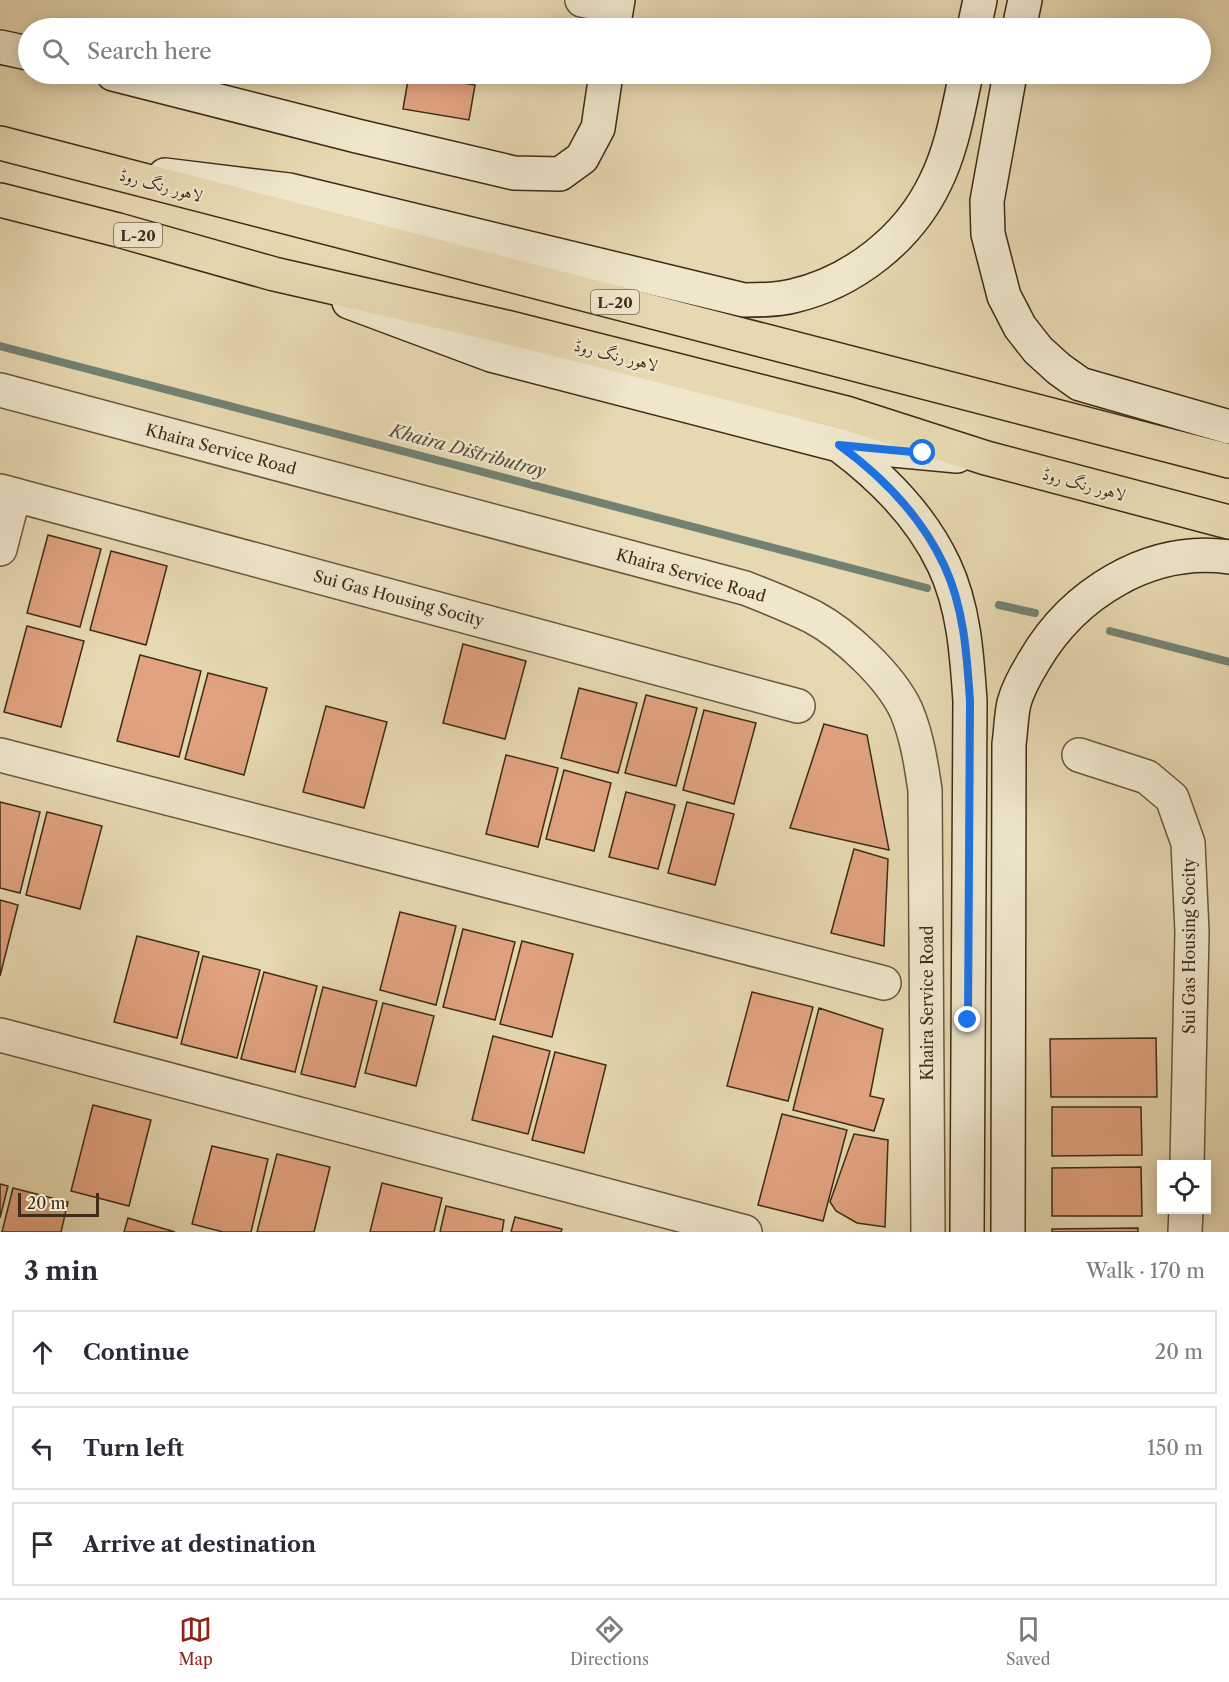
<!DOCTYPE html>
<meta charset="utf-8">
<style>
body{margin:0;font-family:"Libre Caslon Text",Amiri,serif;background:#f2f2f3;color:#2b2b33}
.controls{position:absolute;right:18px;bottom:18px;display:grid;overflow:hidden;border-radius:0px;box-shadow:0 3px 15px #0003}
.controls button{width:54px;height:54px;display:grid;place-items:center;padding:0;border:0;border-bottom:2px solid #e1e1e2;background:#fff;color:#2b2b33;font:30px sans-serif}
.scale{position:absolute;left:18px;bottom:15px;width:81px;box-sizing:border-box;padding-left:6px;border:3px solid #3e2c17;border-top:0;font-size:16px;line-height:21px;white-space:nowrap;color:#3e2c17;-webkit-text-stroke:4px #efe6cc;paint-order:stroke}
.stop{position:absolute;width:18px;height:18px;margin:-14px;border:4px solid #1a73e8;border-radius:50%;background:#fff}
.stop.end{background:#1a73e8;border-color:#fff;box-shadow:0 2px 6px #0008}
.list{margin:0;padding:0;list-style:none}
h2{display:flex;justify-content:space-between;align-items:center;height:78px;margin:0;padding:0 24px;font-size:26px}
h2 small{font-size:20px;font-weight:400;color:#7c7c81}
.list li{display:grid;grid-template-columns:39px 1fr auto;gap:18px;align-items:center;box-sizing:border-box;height:84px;margin:0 12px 12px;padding:0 12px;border:2px solid #e1e1e2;border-radius:0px}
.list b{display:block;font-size:22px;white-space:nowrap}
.list em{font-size:20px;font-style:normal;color:#7c7c81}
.icon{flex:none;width:33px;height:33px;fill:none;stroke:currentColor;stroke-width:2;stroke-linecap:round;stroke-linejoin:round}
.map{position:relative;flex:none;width:1229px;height:1232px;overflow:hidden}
.search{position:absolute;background:#fff;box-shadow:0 3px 15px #0003;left:18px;right:18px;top:18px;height:66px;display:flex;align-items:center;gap:15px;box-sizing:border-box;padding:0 21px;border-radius:33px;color:#7c7c81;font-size:22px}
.sheet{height:366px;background:#fff}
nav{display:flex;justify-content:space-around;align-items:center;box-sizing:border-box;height:84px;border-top:2px solid #e1e1e2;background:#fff;font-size:16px;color:#7c7c81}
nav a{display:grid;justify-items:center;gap:3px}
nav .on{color:#8f2418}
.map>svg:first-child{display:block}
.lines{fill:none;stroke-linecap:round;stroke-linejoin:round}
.stream{stroke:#738172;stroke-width:8}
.building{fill:#e1a27f;stroke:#3e2c17;stroke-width:1.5}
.street-casing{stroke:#68573d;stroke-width:36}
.secondary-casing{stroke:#3e2c17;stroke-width:36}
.highway-casing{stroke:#3e2c17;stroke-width:36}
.street{stroke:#efe6cc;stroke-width:33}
.secondary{stroke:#efe6cc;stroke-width:33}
.highway{stroke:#e6d8b0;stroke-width:33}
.route{stroke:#1a73e8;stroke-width:8}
.labels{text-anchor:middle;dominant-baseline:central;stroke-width:4.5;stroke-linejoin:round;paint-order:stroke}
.shield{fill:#efe6cc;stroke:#73644d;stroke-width:1.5}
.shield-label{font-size:15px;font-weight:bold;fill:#3e2c17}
.street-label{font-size:16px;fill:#3e2c17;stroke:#efe6cc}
.water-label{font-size:18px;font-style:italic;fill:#544f3d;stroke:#efe6cc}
</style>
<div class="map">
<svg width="1229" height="1232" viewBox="0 0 1229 1232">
<rect width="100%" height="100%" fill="#e6d8b0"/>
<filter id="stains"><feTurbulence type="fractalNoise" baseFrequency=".00333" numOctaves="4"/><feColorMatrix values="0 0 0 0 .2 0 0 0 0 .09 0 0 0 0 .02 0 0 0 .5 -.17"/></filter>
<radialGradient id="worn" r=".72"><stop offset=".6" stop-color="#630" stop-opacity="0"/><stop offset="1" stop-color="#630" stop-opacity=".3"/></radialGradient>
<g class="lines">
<g class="stream">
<polyline points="0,346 927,588"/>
<polyline points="999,605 1035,613"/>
<polyline points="1110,631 1229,662"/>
</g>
</g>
<g class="building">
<polygon points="409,74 475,85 469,120 403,109"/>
<polygon points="48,535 101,549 80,627 27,613"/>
<polygon points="111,551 167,566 146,645 90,630"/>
<polygon points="27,626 84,641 61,727 4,712"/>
<polygon points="463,644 526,661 505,739 443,723"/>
<polygon points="140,655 201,671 179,757 117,741"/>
<polygon points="208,673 267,688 244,775 185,759"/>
<polygon points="579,688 637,703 618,773 561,758"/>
<polygon points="646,695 697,708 676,786 625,773"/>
<polygon points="326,706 387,722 364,808 303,792"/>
<polygon points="704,710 756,723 734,804 683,790"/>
<polygon points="824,724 867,735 889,850 790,828"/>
<polygon points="506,755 558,768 538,847 486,834"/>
<polygon points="564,770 611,783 594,851 546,839"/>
<polygon points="626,792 675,805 658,869 609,857"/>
<polygon points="0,802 40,812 20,893 0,888"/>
<polygon points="687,802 734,814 715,885 668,873"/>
<polygon points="47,812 102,826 80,909 26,895"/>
<polygon points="854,849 888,859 884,946 831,933"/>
<polygon points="0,900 18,905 0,976"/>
<polygon points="400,912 456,926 436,1005 380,990"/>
<polygon points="463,929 515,942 495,1020 443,1007"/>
<polygon points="137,936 199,952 177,1038 114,1022"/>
<polygon points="522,941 573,954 552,1037 500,1024"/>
<polygon points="203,956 260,970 237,1058 181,1044"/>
<polygon points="264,972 317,986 295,1072 241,1059"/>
<polygon points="323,987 377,1001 355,1087 301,1074"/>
<polygon points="752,992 813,1007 788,1101 727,1086"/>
<polygon points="383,1003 434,1016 416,1086 365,1073"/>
<polygon points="819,1008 883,1029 870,1096 884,1099 874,1131 793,1110"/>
<polygon points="493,1036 550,1051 528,1134 472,1120"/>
<polygon points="1156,1038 1157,1097 1051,1097 1050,1039"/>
<polygon points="555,1052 606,1065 584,1153 532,1140"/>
<polygon points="93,1105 151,1120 129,1206 71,1191"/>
<polygon points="1052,1107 1141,1107 1142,1155 1052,1156"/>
<polygon points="782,1114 847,1130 823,1221 758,1205"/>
<polygon points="854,1134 888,1140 885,1227 857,1223 836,1211 830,1202"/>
<polygon points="212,1146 268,1159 251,1232 223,1232 192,1224"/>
<polygon points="277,1154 330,1167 314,1232 257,1232"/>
<polygon points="1141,1167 1142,1216 1052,1216 1052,1168"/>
<polygon points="382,1183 442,1198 434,1232 370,1232"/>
<polygon points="0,1184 8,1186 0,1218"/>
<polygon points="13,1188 68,1202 61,1232 2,1232"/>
<polygon points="446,1206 504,1220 502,1232 440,1232"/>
<polygon points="515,1217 562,1229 561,1232 511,1232"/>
<polygon points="128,1218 175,1232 124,1232"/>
<polygon points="1138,1228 1138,1232 1052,1232 1052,1229"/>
</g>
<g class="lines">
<g class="street-casing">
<g id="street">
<polyline points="582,0 616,7"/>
<path d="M 0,390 L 745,588 C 768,597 791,606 813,617 C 845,634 890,676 906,710 C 917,736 921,763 925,790 L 928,1232"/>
<polyline points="0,491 798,706"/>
<polyline points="0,549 14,495"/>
<polyline points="0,755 884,983"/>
<polyline points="1079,755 1147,777 1172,798 1188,843 1192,932 1187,1164"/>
<polyline points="0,1035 745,1232"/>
<polyline points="1185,1232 1186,1210"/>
</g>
</g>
<g class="secondary-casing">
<g id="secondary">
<polyline points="613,28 618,0"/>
<polyline points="974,28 980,0"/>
<polyline points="1019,28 1025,0"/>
<polyline points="0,47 28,53"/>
<polyline points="113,74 357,136 514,173 560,174 582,158 598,128 606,74"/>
<polyline points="1010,74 987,201 988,234 1004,296 1020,327 1038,350 1059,369 1080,384 1229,427"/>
<path d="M 165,175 L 289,190 L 744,300 C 760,300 777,300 793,296 C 853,282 908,239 935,183 C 952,149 958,111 966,74"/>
<path d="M 349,302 L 491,355 L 839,445 C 882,477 921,516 944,565 C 964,607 967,656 970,701 L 967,1232"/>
<polyline points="839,445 957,456"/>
<path d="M 1008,1232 L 1009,744 C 1011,730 1011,716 1014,703 C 1018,688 1026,674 1034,661 C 1073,594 1149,546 1229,557"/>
</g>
</g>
<g class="highway-casing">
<g id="highway">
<polyline points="0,143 1229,461"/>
<polyline points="0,200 118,230 274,274 506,327 846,413 986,458 1229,522"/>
</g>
</g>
<use href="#street" class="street"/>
<use href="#secondary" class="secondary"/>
<use href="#highway" class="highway"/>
</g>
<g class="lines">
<path class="route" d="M 923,453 L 839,445 C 883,477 921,516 944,565 C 964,607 967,656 970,701 L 968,1020"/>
</g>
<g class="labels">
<g class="shield">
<rect x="114" y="223" width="48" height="24" rx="4.5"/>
<rect x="591" y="290" width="48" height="24" rx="4.5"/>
</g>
<g class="shield-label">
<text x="138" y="235">L-20</text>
<text x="615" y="302">L-20</text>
</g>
<g class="street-label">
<text transform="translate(161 185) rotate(15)">لاہور رنگ روڈ</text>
<text transform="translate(616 355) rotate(14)">لاہور رنگ روڈ</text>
<text transform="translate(221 449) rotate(15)">Khaira Service Road</text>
<text transform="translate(1084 484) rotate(15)">لاہور رنگ روڈ</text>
<text transform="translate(691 575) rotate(16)">Khaira Service Road</text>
<text transform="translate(399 598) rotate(15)">Sui Gas Housing Socity</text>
<text transform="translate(1189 946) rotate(-90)">Sui Gas Housing Socity</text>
<text transform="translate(927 1003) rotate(-90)">Khaira Service Road</text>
</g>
<g class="water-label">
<text transform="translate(468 451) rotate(15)">Khaira Distributroy</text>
</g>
</g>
<rect width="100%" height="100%" filter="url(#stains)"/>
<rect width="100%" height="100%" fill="url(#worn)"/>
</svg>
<div class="controls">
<button><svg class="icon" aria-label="locate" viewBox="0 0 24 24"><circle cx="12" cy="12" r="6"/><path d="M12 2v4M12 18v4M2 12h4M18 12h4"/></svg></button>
</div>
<div class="scale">20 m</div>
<div class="stop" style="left:923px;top:453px"></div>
<div class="stop end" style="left:968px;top:1020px"></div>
<div class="search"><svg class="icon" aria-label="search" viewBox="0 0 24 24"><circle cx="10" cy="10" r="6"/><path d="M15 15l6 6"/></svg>Search here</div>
</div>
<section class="sheet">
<h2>3 min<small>Walk · 170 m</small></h2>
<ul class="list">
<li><svg class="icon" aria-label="ahead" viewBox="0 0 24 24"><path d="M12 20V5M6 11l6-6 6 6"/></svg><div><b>Continue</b></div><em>20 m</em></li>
<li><svg class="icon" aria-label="left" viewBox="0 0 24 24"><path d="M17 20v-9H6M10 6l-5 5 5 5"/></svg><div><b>Turn left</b></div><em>150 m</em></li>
<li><svg class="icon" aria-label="arrive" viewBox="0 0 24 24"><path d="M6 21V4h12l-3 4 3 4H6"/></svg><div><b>Arrive at destination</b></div></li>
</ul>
</section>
<nav>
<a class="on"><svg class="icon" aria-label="map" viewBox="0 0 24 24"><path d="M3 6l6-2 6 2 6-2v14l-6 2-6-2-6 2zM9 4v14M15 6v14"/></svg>Map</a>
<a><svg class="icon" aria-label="directions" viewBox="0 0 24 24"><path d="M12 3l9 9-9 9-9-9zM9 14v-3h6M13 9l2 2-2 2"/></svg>Directions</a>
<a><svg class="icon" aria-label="saved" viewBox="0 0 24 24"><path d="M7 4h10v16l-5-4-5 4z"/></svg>Saved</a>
</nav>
